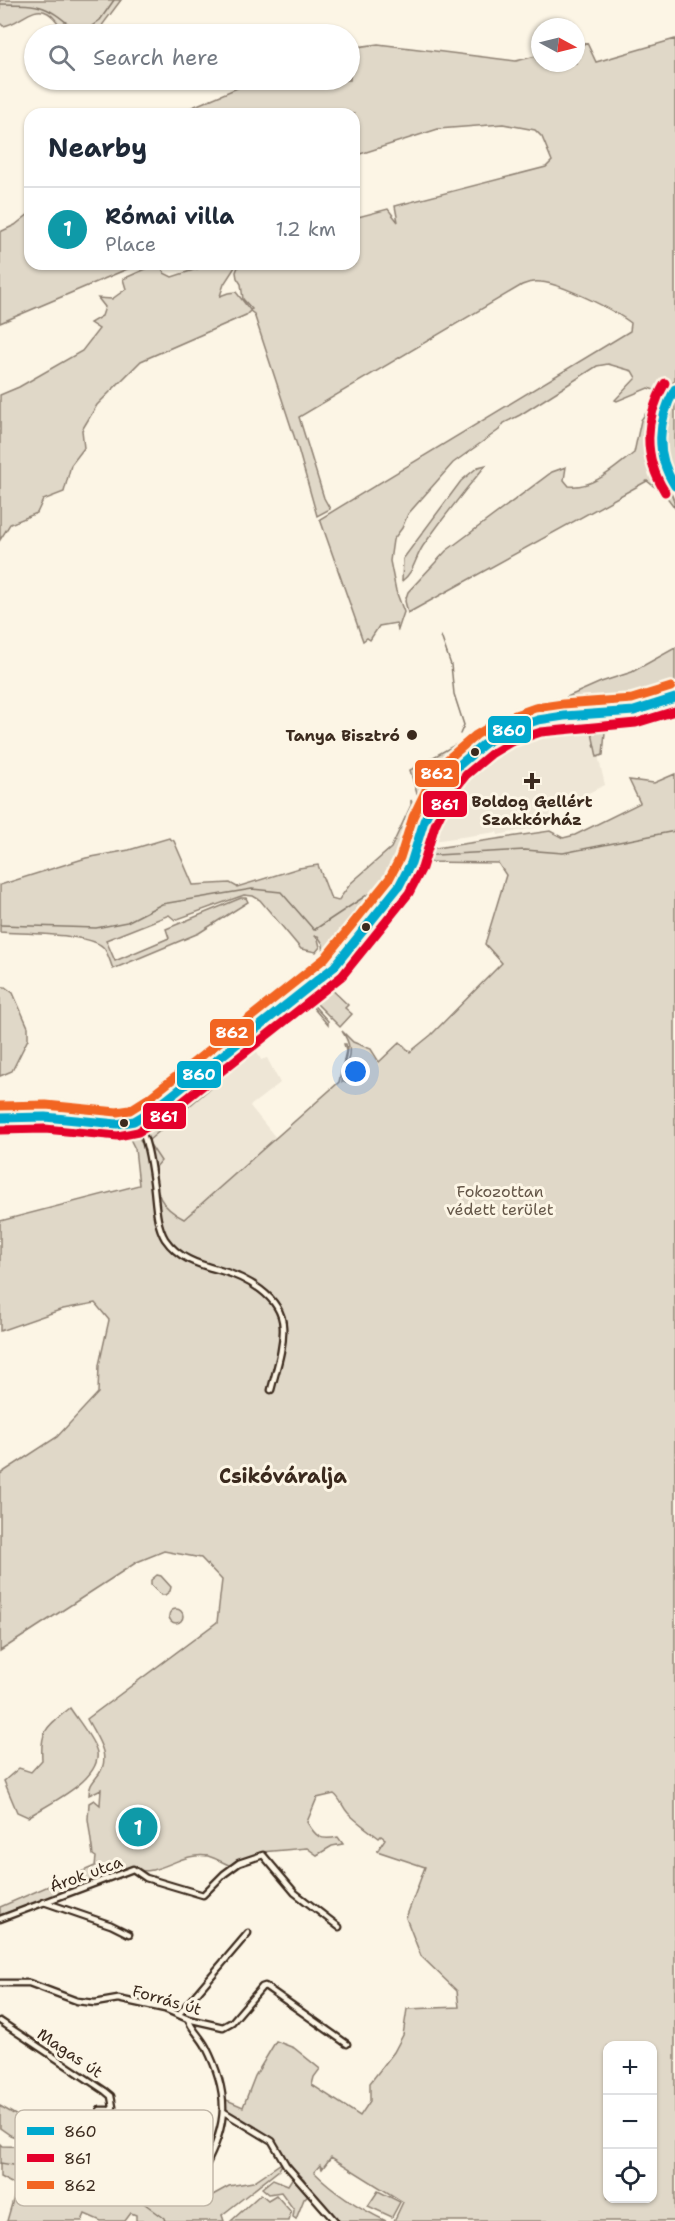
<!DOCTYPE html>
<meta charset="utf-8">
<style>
body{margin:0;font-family:"Shantell Sans",sans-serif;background:#f2f2f3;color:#1f2937}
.controls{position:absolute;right:18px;bottom:18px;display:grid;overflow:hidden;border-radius:12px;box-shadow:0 2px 4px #0004}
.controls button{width:54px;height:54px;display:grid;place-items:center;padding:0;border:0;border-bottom:2px solid #e0e1e3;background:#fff;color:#1f2937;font:30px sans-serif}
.compass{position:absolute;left:531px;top:18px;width:54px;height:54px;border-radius:50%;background:#fff;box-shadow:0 2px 4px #0004;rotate:97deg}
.you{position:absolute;left:356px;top:1072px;width:21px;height:21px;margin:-15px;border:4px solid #fff;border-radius:50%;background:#1a73e8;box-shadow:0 0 0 9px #1a73e833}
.badge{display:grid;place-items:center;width:39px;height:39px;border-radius:50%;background:#3b2a1e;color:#fff;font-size:20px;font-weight:700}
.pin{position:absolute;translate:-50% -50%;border:3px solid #fff;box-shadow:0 2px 6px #0006}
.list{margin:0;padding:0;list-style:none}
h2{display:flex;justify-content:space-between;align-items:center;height:78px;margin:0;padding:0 24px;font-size:26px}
h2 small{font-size:20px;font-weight:400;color:#747a83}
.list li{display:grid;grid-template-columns:39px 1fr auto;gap:18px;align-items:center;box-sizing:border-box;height:84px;padding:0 24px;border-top:2px solid #e0e1e3}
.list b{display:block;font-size:22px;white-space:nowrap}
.list p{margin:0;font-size:20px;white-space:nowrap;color:#747a83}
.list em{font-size:20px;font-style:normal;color:#747a83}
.icon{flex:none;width:33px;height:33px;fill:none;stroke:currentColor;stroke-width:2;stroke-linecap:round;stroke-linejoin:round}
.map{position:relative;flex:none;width:675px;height:2221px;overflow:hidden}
.search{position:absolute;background:#fff;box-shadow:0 2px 4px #0004;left:24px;top:24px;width:336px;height:66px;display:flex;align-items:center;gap:15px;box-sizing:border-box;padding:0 21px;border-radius:33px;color:#747a83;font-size:22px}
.panel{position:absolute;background:#fff;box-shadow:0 2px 4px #0004;left:24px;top:108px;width:336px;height:162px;border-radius:18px}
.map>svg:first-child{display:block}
.built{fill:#eee6d6}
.green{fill:#e0d8c8;stroke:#8e8173;stroke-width:1.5;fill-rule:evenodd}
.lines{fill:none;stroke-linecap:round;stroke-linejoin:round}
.stream{stroke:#85796b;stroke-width:1.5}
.minor-casing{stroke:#3b2a1e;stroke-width:9}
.major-casing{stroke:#3b2a1e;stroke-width:10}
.minor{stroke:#fcf5e5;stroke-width:4.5}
.major{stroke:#fcf5e5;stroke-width:6}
.bus-1-casing{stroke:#fcf5e5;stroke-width:14}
.bus-2-casing{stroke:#fcf5e5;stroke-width:14}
.bus-3-casing{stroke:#fcf5e5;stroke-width:14}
.bus-1{stroke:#00a9ce;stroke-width:9}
.bus-2{stroke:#e4002b;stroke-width:9}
.bus-3{stroke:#f26522;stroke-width:9}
.poi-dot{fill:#3b2a1e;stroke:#fcf5e5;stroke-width:2}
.labels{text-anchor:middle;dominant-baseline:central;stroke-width:6;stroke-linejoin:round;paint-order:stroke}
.poi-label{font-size:16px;font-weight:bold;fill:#3b2a1e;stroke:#fcf5e5;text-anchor:end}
.park-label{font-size:16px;fill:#645648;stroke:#fcf5e5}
.street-label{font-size:16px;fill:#3b2a1e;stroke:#fcf5e5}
.quarter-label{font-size:20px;font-weight:bold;fill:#3b2a1e;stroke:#fcf5e5}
.key{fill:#fcf5e5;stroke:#c2b8a9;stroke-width:1.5}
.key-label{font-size:16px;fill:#3b2a1e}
.line-badge{stroke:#fcf5e5;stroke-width:2}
.badge-label{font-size:16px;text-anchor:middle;font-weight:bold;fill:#fff}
</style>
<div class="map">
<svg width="675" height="2221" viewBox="0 0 675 2221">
<rect width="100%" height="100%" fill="#fcf5e5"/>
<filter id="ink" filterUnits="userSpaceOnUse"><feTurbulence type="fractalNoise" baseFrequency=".0167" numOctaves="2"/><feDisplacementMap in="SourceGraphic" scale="12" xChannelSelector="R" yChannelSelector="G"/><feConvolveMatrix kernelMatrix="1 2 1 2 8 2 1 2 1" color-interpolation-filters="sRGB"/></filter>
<g filter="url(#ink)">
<g class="built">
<polygon points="538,724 545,736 592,730 605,785 551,811 549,825 498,835 497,832 433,841 435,826 450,792 493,749 522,728"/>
<polygon points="256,1049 261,1060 267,1058 280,1083 250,1106 276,1138 184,1219 173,1213 164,1203 155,1187 155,1168 149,1140"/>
</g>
<g class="green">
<path d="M 0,0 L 121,0 L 103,24 L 99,34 L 68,34 C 60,29 57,18 48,13 C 32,4 19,25 3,26 L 0,23 Z"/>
<path d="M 675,39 L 675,380 C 658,398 645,444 655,468 C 662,483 675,492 675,508 L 666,496 L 647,481 L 408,613 L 405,601 L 408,592 L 446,551 L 552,472 L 566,467 L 564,480 L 569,486 C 594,489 615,467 634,453 L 641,420 L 655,400 L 658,391 L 648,388 L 617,401 L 615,400 L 636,378 L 632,371 L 608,364 L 597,366 L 520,415 L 504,423 L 499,430 L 453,463 L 408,514 L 402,528 L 393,540 L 390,561 L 396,591 L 404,612 L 398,630 L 396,623 L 379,626 L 370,640 L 367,638 L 363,641 L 320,519 L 630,331 L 631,323 C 614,310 562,284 541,282 C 534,281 529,282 522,285 L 299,417 L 324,498 L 330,509 L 317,516 L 297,445 L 254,314 L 250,311 L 246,315 L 141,361 L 97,405 L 82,430 L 84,448 L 71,465 L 64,492 L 43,500 L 37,513 L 10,524 L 0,540 L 0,395 L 19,387 L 82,351 L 99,329 L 90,323 L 102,316 L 105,307 L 98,298 L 112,299 L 126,289 L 123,279 L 157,264 L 161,264 L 164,273 L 172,277 L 212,264 L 237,264 L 224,284 L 220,296 L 228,293 L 236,292 L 250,310 L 252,309 L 243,299 L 241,284 L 237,278 L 236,272 L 239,264 L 354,264 L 354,218 L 388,209 L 398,222 L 395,206 L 546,167 L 552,161 L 542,137 L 535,130 L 503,124 L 438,129 L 354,156 L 354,114 L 176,114 L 256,80 L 350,80 L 350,48 L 378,44 L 516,61 L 540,55 L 540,63 L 576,63 L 576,46 L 587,43 L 596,62 Z"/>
<polygon points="30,213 30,264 139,264 0,323 0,232 15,225"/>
<path d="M 675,394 L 675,488 C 671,480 665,471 662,462 C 655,443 664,410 675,394 Z"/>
<path d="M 486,465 C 464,491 443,518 423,546 C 415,558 414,572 402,581 L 403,559 L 461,481 L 478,467 Z"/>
<polygon points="675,648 675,695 630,710 548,715 525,721 490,735 491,730 547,709 567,697 601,682 632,672"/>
<polygon points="675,702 675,715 671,717 605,732 603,755 597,757 592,733 588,730 550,735 544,735 543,725 545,722 637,716"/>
<polygon points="487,732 487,739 463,750 464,752 438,783 431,794 423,814 410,770 462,741"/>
<path d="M 675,774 L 675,2221 L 394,2221 L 403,2202 L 331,2157 L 322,2169 L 320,2165 L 314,2172 C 336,2194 359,2208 386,2221 L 337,2221 L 309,2189 L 304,2179 L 291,2167 L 273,2139 L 226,2111 L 223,2106 L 222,2098 L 243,2107 L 255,2076 L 276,2041 L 294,2048 L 320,2069 L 314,2077 L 312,2085 L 360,2116 L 370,2101 L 370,2083 L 394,2052 L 403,2035 L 407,2009 L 459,2007 L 457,1991 L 421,1956 L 406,1918 L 425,1867 L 377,1851 L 385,1839 L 381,1836 L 379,1838 C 368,1830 357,1822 348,1813 C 342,1806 340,1798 334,1794 L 317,1798 L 307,1822 C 316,1837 320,1841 338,1837 L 343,1844 L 332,1846 L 317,1855 L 307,1848 L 261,1852 L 231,1866 C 224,1863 215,1858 208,1856 C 181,1851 158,1878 133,1869 L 0,1915 L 0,1907 L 95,1866 L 96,1857 L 93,1855 L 88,1819 L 89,1803 L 94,1800 L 100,1805 L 101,1789 L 89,1795 C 89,1785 93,1782 99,1774 C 112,1755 96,1737 87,1719 L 217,1622 L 222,1580 L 201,1558 L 164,1551 L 137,1562 L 0,1651 L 0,1474 L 57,1437 L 98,1393 L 99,1365 L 109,1320 L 95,1303 L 63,1309 L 0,1331 L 0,1221 L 139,1185 L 135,1149 L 129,1137 C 118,1134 107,1136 96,1135 C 64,1132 31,1116 0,1129 L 0,1124 C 14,1122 29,1120 43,1121 C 74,1123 102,1137 132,1125 L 136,1126 L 141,1142 L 146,1143 L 139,1123 L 141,1121 L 166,1105 L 176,1113 L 176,1108 L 179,1107 L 214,1079 L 212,1077 L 181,1101 L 174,1104 L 172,1100 L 306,997 L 328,1021 L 328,1025 L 310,1004 L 149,1140 L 149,1143 L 161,1161 L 155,1168 C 155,1193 160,1207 184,1219 L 339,1082 L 346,1051 L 344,1044 L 346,1044 L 347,1049 L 342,1082 L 351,1082 L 354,1079 L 349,1079 C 340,1061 359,1056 342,1031 L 353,1042 L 371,1049 L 379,1062 L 400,1042 L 410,1052 L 431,1035 L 502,963 L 485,944 L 506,875 L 498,863 L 426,862 L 429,849 L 550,831 L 563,838 L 575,835 L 640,803 L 629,780 L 654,783 ZM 608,2046 L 652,2046 L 652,2198 L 608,2198 Z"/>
<path d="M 411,800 L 420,821 L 406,866 L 397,882 L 384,900 L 366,917 L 332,963 L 324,957 L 323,944 L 318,936 L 315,936 L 318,939 L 320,947 L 316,952 L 301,949 L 260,900 L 253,896 L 244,895 L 175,920 L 169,915 L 106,940 L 115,961 L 169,938 L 166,929 L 241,898 L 246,898 L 248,902 L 199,933 L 113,969 C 110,962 108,952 103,947 C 90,933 21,934 0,932 L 0,885 L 86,858 L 129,850 L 169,838 L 174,841 L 193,885 L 230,883 L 237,887 L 299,868 L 318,865 L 331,899 L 338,901 L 351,883 L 391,848 L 411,805 Z"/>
<path d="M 323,963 L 327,968 L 325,972 L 147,1110 C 122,1123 109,1121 81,1120 L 80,1114 L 100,1116 L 120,1110 L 187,1074 L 286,998 Z"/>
<polygon points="323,981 348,1005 345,1008 352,1014 340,1027 308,995"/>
<polygon points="0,987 5,987 13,993 28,1027 28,1039 12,1071 0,1076"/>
<polygon points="157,1575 161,1576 171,1587 170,1591 165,1595 161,1595 151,1585 151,1580"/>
<circle cx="176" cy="1616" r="7"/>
<path d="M 70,1708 C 77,1719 96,1742 97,1753 C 101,1780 47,1805 28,1817 L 17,1812 L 4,1781 L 19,1768 L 31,1772 L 42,1760 C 40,1729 47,1727 70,1708 Z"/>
<polygon points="0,2106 7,2110 48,2134 39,2145 10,2135 0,2128"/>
<polygon points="65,2138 101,2155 111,2144 123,2153 140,2172 155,2173 164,2162 206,2188 202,2192 209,2197 229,2186 253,2182 283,2162 279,2170 222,2215 224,2221 136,2221 136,2215 131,2213 125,2221 101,2221 85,2214 82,2221 7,2221 17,2186 0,2177 0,2144 2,2146 40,2147 54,2153"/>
<polygon points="293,2177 308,2195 304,2199 296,2219 293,2217 294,2210 281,2192 269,2194 262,2188 273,2179 288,2185"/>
<polygon points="378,2191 400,2202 392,2217 368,2206"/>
<polygon points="261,2194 268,2200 276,2195 291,2212 289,2221 231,2221"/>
</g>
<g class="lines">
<g class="stream">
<path d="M 0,4 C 44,4 46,5 79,33 L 83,32"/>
<polyline points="89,28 100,20 114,0"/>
<polyline points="441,636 451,665 454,694 464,725 460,734"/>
<polyline points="418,856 525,850 563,853 675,831"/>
<polyline points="0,925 96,928 127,922 162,904 252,889 281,892 314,930 373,891 402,859 410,857"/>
<polyline points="0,2163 81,2176 126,2190 164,2218 165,2221"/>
</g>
<g class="minor-casing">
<g id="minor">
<path d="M 137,1119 C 147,1140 150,1159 153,1181 C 156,1200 155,1222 165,1239 C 178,1258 197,1264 219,1270 C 245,1277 282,1296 283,1327 C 284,1348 276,1370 271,1390"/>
<polyline points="44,1902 111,1925 129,1934"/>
<polyline points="0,1919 133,1869 146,1878 203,1895 224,1874 239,1863 263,1855 295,1893 339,1927"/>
<polyline points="0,1983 29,1983 77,2001 95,2003 118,1999 165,2009 188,2019 223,2027 232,2022 262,1987 265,1986 347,2044"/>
<polyline points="179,2014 248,1933"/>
<polyline points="0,2021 105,2091 111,2096 113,2107 102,2120 99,2117 100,2110 108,2110"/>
<polyline points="224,2112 272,2141 286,2165 335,2221"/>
<path d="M 165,2162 L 198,2180 C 226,2130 233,2100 206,2047 C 201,2037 192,2030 188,2019"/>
</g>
</g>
<g class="major-casing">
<g id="major">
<path d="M 675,389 C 656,417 654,459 675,486"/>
<polyline points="0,1118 45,1117 117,1124 134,1121 156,1108 334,967 399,886 411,863 424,821 438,792 457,767 484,744 506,731 538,720 564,716 634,711 675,698"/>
</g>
</g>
<use href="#minor" class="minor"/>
<use href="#major" class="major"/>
<g class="bus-1-casing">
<g id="bus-1">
<path d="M 675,389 C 657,421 655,455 675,486"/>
<polyline points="0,1118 45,1117 117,1124 134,1121 156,1108 334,967 399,886 411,863 424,821 438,792 457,767 484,744 506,731 538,720 564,716 634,711 675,698"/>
</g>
</g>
<g class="bus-2-casing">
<g id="bus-2">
<path d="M 665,383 C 644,419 643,457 665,492"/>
<polyline points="0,1130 45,1129 118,1136 138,1132 162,1118 342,976 409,893 422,868 435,825 448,798 466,775 491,754 511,742 541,732 636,723 675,711"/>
</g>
</g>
<g class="bus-3-casing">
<polyline id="bus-3" points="0,1106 46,1105 117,1112 130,1110 149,1098 325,958 389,879 400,858 413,817 428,786 448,759 476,735 501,720 535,708 563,704 632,699 671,687"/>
</g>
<use href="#bus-1" class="bus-1"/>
<use href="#bus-2" class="bus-2"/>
<use href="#bus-3" class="bus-3"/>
</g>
</g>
<g class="poi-dot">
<circle cx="412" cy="735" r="6"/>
<circle cx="475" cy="752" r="5"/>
<path d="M529 772h6v6h6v6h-6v6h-6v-6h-6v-6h6z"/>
<circle cx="366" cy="927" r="5"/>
<circle cx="124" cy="1123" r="5"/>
</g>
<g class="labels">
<g class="poi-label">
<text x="400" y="735">Tanya Bisztró</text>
<text x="532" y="801" text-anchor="middle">Boldog Gellért<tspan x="532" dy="18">Szakkórház</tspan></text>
</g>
<g class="park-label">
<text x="500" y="1191">Fokozottan<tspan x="500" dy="18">védett terület</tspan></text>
</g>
<g class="street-label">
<text transform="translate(86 1874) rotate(-20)">Árok utca</text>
<text transform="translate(167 2000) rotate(16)">Forrás út</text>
<text transform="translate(70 2053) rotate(34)">Magas út</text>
</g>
<g class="quarter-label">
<text x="283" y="1476">Csikóváralja</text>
</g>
</g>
<rect x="15" y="2110" width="198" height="96" rx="9" class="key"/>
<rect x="27" y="2127" width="27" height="8" fill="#00a9ce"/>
<rect x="27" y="2154" width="27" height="8" fill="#e4002b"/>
<rect x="27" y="2181" width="27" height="8" fill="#f26522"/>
<g class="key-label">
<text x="64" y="2137">860</text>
<text x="64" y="2164">861</text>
<text x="64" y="2191">862</text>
</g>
<g class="line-badge">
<rect x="487" y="715" width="45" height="29" rx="6" fill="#00a9ce"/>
<rect x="414" y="759" width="46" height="29" rx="6" fill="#f26522"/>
<rect x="422" y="790" width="46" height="28" rx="6" fill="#e4002b"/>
<rect x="209" y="1018" width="46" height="29" rx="6" fill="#f26522"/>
<rect x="176" y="1060" width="46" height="29" rx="6" fill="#00a9ce"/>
<rect x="142" y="1102" width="45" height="28" rx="6" fill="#e4002b"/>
</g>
<g class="badge-label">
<text x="509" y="736">860</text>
<text x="437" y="779">862</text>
<text x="445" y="810">861</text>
<text x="232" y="1038">862</text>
<text x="199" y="1080">860</text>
<text x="164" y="1122">861</text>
</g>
</svg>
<div class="controls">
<button>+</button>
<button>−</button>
<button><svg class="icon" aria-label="locate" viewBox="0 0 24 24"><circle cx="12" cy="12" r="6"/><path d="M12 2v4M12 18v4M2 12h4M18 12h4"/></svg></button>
</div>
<svg class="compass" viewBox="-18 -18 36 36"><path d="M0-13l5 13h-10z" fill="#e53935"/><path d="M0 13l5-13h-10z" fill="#747a83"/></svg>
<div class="you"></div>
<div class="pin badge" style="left:138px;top:1827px;background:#0f9aa8">1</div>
<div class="search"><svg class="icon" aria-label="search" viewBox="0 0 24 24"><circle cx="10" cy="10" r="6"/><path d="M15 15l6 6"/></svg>Search here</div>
<section class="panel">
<h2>Nearby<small></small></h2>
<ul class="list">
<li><span class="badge" style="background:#0f9aa8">1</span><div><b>Római villa</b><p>Place</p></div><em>1.2 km</em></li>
</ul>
</section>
</div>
